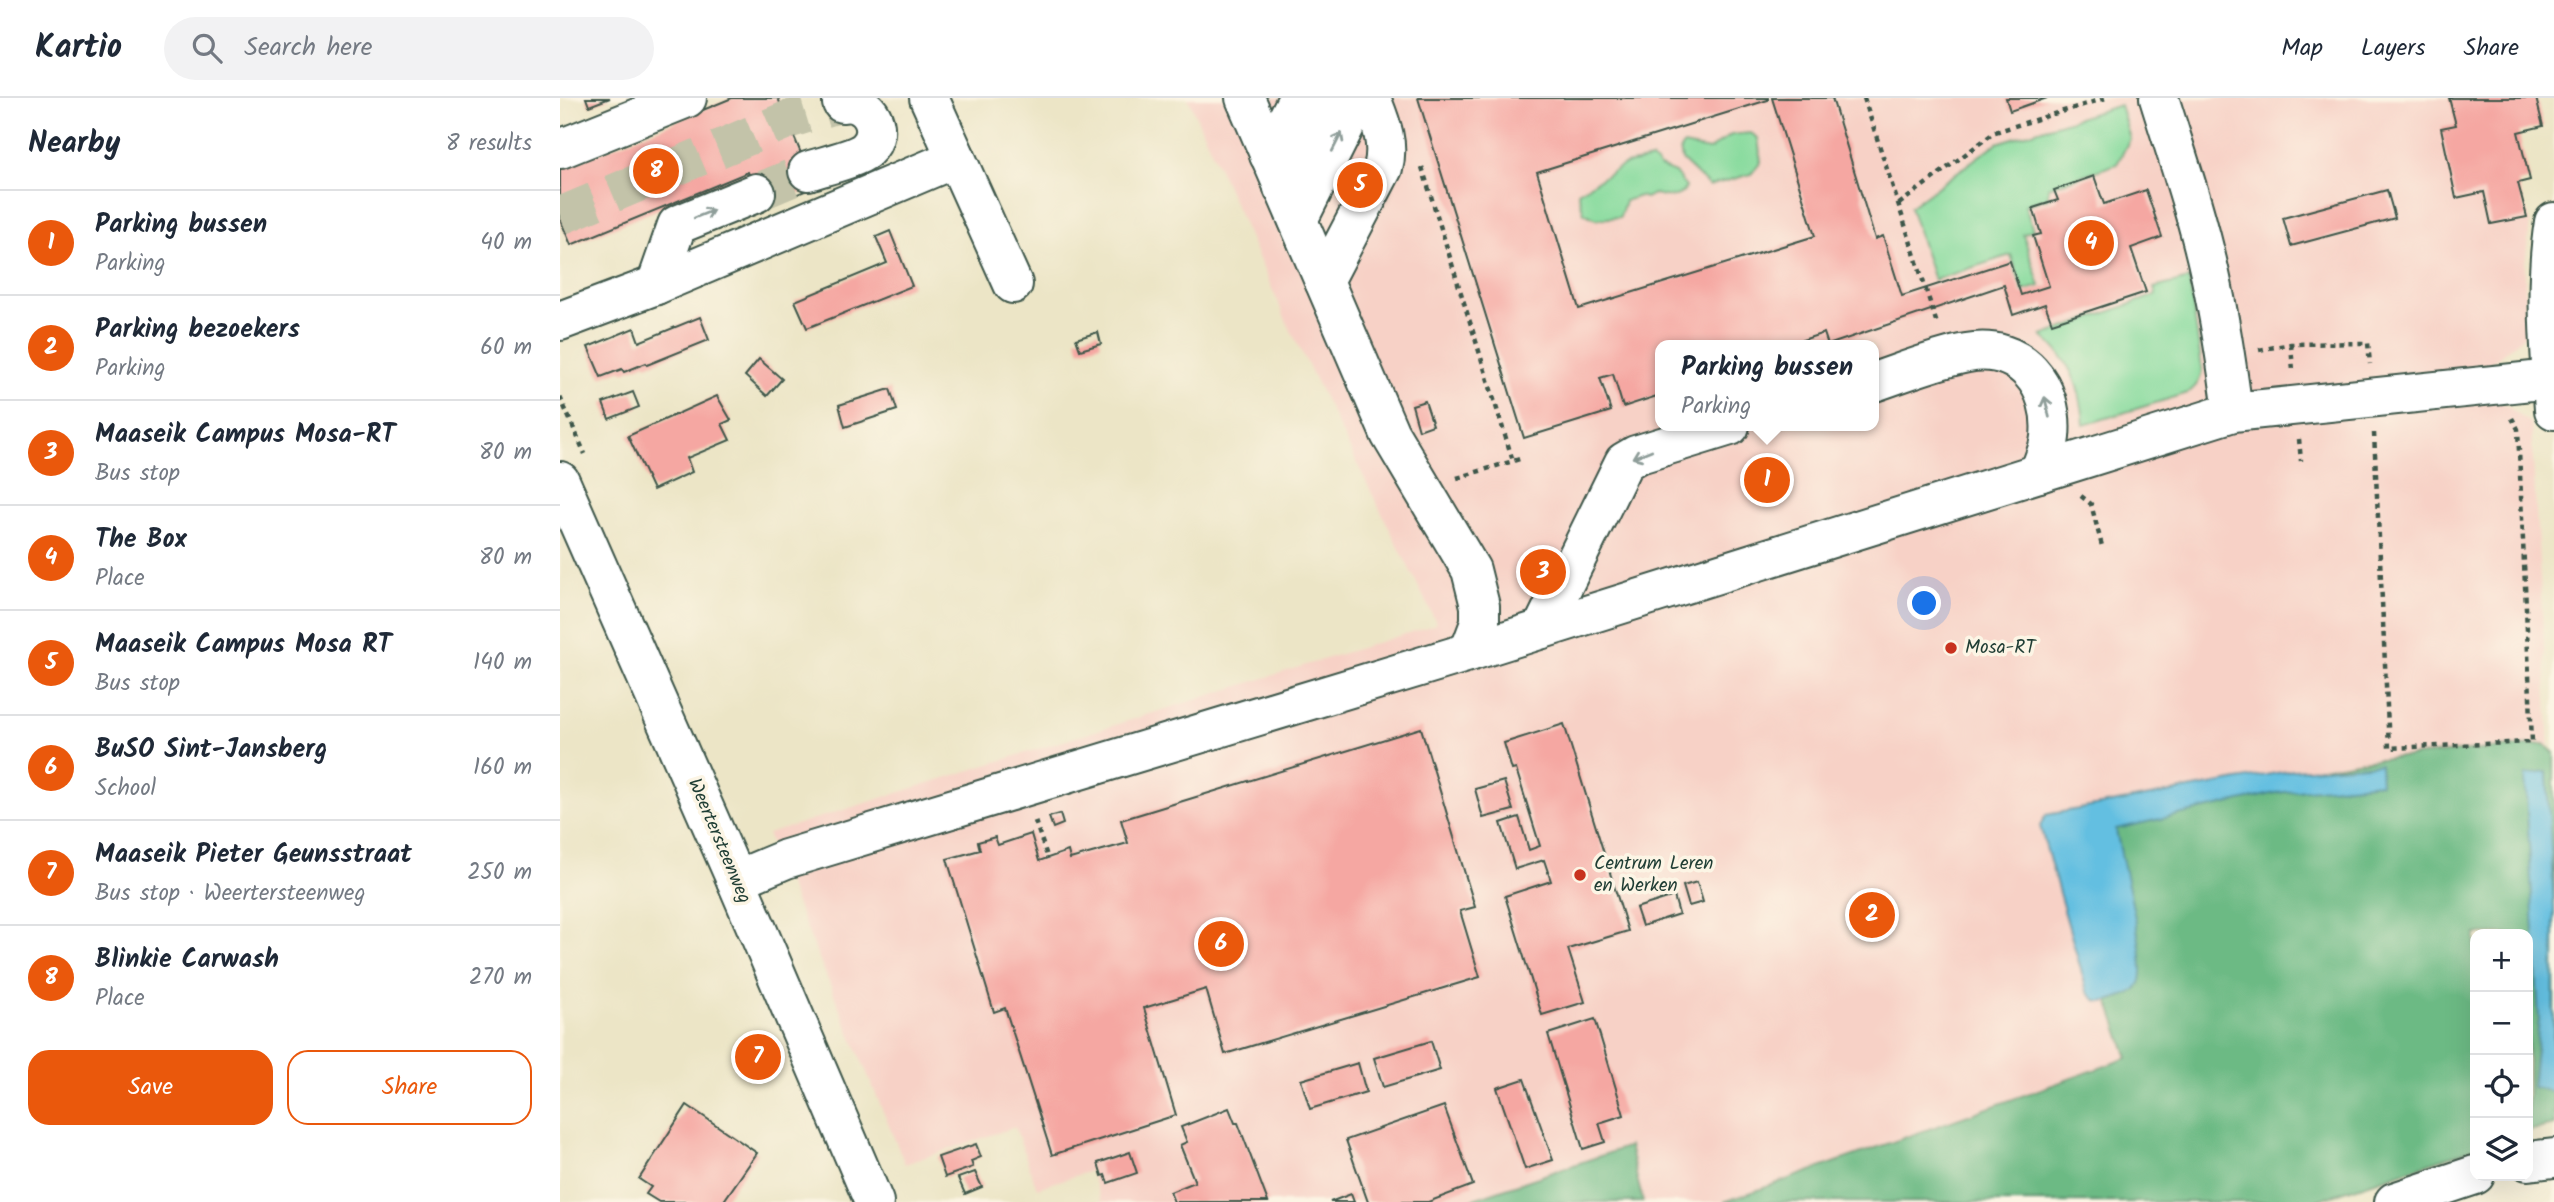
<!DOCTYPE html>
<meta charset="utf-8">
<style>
body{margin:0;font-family:Kalam,sans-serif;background:#f2f2f3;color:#1f2937}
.controls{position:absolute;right:21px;bottom:21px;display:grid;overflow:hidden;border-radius:14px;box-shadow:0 7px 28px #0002}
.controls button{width:63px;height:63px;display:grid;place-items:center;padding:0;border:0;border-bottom:2px solid #e0e1e3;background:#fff;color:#1f2937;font:35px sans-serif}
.you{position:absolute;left:1365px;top:506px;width:24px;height:24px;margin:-18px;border:5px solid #fff;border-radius:50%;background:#1a73e8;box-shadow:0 0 0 10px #1a73e833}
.badge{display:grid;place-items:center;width:46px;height:46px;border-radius:50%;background:#ea580c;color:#fff;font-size:23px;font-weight:700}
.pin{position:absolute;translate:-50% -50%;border:4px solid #fff;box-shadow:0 2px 7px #0006}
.popup{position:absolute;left:1095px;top:242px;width:224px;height:91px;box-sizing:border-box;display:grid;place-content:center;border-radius:14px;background:#fff;filter:drop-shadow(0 2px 5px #0005);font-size:23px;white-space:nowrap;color:#747a83}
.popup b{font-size:26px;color:#1f2937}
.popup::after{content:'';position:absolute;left:50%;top:100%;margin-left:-14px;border:14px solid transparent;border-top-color:#fff}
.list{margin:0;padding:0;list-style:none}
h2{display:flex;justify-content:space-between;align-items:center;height:91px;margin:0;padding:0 28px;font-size:30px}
h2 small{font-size:23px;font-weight:400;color:#747a83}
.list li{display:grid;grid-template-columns:46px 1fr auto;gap:21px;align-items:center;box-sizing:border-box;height:105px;padding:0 28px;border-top:2px solid #e0e1e3}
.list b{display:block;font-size:26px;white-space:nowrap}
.list p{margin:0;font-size:23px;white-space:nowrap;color:#747a83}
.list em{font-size:23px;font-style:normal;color:#747a83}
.actions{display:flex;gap:14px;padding:21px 28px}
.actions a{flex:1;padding:16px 0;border:2px solid #ea580c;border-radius:21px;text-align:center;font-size:24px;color:#ea580c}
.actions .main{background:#ea580c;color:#fff}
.icon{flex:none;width:38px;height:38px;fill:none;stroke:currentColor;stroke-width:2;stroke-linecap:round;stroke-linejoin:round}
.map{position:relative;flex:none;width:1994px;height:1104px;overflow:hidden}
header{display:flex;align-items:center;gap:42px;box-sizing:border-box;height:98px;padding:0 35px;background:#fff;border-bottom:2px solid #e0e1e3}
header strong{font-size:33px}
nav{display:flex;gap:38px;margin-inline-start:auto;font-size:24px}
.search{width:490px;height:63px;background:#f2f2f3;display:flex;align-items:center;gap:18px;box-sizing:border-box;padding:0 24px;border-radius:38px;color:#747a83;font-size:26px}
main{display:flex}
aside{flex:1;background:#fff}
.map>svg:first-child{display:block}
.built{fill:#f7d1c6;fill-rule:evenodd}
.green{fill:#85da9c;stroke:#528c68;stroke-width:2}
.forest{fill:#6cba84;stroke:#467c5c;stroke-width:2}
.water{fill:#63bfe1;stroke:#417e8a;stroke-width:2}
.building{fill:#f5a7a2}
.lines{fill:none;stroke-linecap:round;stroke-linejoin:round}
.minor-tunnel{stroke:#c3c3a9;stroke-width:38;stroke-dasharray:38 19;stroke-linecap:butt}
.minor-casing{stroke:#3e564a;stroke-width:42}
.major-casing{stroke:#3e564a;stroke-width:42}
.path{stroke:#3e564a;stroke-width:4.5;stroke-dasharray:5 5;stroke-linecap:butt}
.minor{stroke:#fff;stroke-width:38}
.major{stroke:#fff;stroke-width:38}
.oneway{stroke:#8f9e9a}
.poi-dot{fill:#c8321e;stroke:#fcf5e5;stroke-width:2.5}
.labels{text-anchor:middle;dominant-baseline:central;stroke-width:7;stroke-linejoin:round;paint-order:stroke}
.poi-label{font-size:19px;fill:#1f3d34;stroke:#fcf5e5;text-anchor:start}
.street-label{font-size:19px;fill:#1f3d34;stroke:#fcf5e5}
</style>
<header>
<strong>Kartio</strong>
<div class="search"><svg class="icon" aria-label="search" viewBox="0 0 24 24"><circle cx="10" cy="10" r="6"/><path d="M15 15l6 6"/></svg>Search here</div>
<nav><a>Map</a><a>Layers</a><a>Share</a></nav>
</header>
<main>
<aside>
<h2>Nearby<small>8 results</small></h2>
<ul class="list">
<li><span class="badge">1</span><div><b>Parking bussen</b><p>Parking</p></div><em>40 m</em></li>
<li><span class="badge">2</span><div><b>Parking bezoekers</b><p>Parking</p></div><em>60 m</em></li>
<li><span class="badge">3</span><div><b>Maaseik Campus Mosa-RT</b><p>Bus stop</p></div><em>80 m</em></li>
<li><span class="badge">4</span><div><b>The Box</b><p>Place</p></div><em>80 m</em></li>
<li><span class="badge">5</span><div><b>Maaseik Campus Mosa RT</b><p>Bus stop</p></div><em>140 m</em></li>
<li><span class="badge">6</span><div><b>BuSO Sint-Jansberg</b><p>School</p></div><em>160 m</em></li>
<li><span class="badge">7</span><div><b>Maaseik Pieter Geunsstraat</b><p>Bus stop · Weertersteenweg</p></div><em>250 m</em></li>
<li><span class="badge">8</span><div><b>Blinkie Carwash</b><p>Place</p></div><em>270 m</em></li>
</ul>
<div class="actions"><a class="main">Save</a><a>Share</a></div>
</aside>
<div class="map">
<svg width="1994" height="1104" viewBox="0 0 1994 1104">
<rect width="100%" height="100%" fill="#fcf5e5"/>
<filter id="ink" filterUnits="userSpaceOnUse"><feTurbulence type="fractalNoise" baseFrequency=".0143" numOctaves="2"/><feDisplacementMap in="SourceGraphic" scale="14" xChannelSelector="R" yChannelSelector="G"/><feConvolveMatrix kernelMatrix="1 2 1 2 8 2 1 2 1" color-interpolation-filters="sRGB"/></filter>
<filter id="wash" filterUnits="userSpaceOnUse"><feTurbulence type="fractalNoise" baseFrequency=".00686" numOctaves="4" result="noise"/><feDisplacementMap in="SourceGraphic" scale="28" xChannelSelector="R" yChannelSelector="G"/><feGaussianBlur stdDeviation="1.57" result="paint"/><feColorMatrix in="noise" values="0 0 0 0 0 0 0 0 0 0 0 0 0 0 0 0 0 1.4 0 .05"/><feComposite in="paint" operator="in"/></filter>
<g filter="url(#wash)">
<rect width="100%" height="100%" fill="#ece5c6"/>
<path class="built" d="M 628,0 L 1976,0 L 1983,28 L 1958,35 L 1970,82 L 1958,85 L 1970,124 L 1965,166 L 1965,237 L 1932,264 L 1936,300 L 1971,326 L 1990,654 L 1985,646 L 1808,662 L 1526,838 L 1569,960 L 1164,1104 L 1083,1104 L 1068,1049 L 905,1104 L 542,1104 L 530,1073 L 477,1090 L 455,1029 L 345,1066 L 207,736 L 877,526 L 728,227 ZM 1100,247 L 1314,247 L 1314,328 L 1100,328 Z"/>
<g class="green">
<polygon points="1560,7 1570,41 1557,66 1488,89 1488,100 1465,107 1473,132 1463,136 1480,188 1463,193 1451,157 1374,182 1350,109 1437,45"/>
<polygon points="1191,35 1198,40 1201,64 1191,76 1149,88 1122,62 1120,51 1124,47 1149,52 1171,37"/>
<path d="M 1092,61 L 1100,69 L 1115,75 L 1126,89 C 1119,103 1106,98 1094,96 L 1085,100 L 1079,98 L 1065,103 L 1060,119 L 1036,121 L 1024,115 L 1018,94 L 1066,66 Z"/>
<path d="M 1629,181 L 1642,271 C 1641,282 1637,288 1628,295 L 1524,327 C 1522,292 1510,260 1482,238 L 1596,197 L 1594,190 Z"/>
</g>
<g class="forest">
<polygon points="1985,646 1994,655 1994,1027 1968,1033 1968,836 1915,836 1915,1050 1752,1104 1164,1104 1568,960 1526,838 1518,750 1505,714 1808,662"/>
<polygon points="1069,1048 1083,1104 905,1104"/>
</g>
<g class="water">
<path d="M 1820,666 L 1821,685 L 1716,695 L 1556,731 C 1560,758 1590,866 1580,885 C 1575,896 1565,897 1554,901 C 1541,906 1536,905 1527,893 L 1480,728 L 1486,717 L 1733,672 Z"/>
<polygon points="1987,674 1994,809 1993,994 1972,989 1979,921 1965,677"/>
</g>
<g id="blocks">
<g class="building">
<polygon points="26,0 50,0 29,8"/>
<polygon points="172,0 218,0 255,89 203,110 188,74 11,147 0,121 0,71"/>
<polygon points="858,0 1208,0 1208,2 977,74 1019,211 1255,138 1212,0 1272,0 1315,141 1323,138 1342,198 1450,163 1461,197 1489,188 1473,138 1481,136 1473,110 1498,102 1494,92 1534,78 1544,106 1586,92 1602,139 1571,150 1586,194 1492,225 1485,206 1453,217 1444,187 1268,247 1264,235 1239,243 1241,247 1100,247 1100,297 1063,309 1053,276 1040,280 1051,313 964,340"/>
<polygon points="1446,0 1487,0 1450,13"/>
<polygon points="1889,0 1976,0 1983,28 1958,34 1970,82 1958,85 1967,119 1931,126 1924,94 1896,100 1881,30 1896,27"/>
<polygon points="1827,92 1835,120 1731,148 1723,120"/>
<polygon points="330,133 352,188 247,230 235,203 327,165 316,139"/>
<polygon points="140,219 149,242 87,267 86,265 64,274 62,271 41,279 28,249 74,230 79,244"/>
<polygon points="538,234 541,246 520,252 516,241"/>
<polygon points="199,261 222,281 207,298 185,278"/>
<polygon points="330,291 337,312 285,329 279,307"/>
<polygon points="73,294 79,309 49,321 43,305"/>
<polygon points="157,298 171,322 162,326 170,342 127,360 132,374 93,392 68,338"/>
<polygon points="865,303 873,327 859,332 852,307"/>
<polygon points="1004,626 1068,833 1008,851 1025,904 982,917 945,798 991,783 984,762 955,771 941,725 959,719 969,752 980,748 956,671 952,672 944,645"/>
<polygon points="861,630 915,809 900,813 920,879 665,956 646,891 584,910 616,1017 492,1057 445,910 434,914 387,761 420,752 418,744 435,739 438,747 471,736 479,763 508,753 510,761 568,745 561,722"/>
<polygon points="944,683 953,712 923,720 915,691"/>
<polygon points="500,716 503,726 493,730 489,719"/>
<polygon points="1137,784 1143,804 1129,808 1123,788"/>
<polygon points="1114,798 1119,816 1082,828 1076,810"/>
<polygon points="1035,921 1064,1017 1039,1025 1045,1044 1023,1051 988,936"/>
<polygon points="871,943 880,972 823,989 814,960"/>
<polygon points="798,965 806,994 750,1011 741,982"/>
<polygon points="964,981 993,1062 965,1071 937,990"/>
<polygon points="127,1007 197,1055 163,1104 99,1104 86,1096 91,1089 79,1081"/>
<polygon points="884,1008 913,1087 868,1104 808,1104 786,1042"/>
<polygon points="669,1010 675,1025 678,1025 708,1104 614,1104 610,1094 635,1084 620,1047 627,1044 621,1029"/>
<polygon points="416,1046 421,1059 411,1063 413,1069 385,1079 378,1059"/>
<polygon points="570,1054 577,1075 548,1085 545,1077 542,1078 538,1065"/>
<polygon points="415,1074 422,1089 405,1096 398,1080"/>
<polygon points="791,1096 794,1104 770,1104"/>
</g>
</g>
</g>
<g filter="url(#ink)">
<use href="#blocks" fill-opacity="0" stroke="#3e564a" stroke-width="2"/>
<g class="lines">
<g class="minor-tunnel">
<polyline points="196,95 248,73"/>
<polyline points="0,118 227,22 282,5"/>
</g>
<g class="minor-casing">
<g id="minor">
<polyline points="369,0 453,186"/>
<polyline points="685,0 830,336 911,472 920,508 920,525 909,554"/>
<path d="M 1599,0 C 1617,58 1637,116 1650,176 C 1660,221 1667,267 1673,314"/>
<polyline points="0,51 127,0"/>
<polyline points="709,57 738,0"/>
<path d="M 248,73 C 260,69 297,60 306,52 C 327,33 309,0 282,5"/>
<polyline points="723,90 768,0"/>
<polyline points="738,122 799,0"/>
<path d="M 1994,124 C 1984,186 1990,250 1994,312"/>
<path d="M 764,183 L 823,70 C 830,45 820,23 811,0"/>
<polyline points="96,187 117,127 196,95"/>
<polyline points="0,223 96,187 396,60"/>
<path d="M 1314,284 C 1344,274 1375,261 1407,255 C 1461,245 1495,288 1490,339 C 1489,351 1483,363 1479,375"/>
<polyline points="982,531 1064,364 1076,357 1170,328"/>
<polyline points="176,782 226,761 909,554 1673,314 1992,281"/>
<polyline points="1968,1063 1994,1060"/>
<polyline points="1834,1104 1915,1077"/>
</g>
</g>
<g class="major-casing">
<polyline id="major" points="0,383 176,782 314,1104"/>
</g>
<g class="path">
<polyline points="1304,0 1377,226"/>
<polyline points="862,69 953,363"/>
<polyline points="1339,106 1435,34 1546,0"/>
<polyline points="1731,246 1733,273"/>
<polyline points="1699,252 1731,246 1808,245 1810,266"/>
<polyline points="0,299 25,356"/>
<polyline points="1814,335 1829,650 1972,644 1958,331 1952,320"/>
<polyline points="1739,341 1741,363"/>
<polyline points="897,380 963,360"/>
<polyline points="1521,398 1531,406 1542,448"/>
<polyline points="475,723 487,758"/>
</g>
<use href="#minor" class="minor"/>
<use href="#major" class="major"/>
</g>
<defs><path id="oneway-shaft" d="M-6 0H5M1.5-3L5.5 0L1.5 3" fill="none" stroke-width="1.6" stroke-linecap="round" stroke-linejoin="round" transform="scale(1.75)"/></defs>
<g class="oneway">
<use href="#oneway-shaft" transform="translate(777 44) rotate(-63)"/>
<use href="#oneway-shaft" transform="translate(144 116) rotate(-22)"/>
<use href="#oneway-shaft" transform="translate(1487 309) rotate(-103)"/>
<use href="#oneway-shaft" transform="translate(1082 356) rotate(158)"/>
</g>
</g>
<g class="poi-dot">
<circle cx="1391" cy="550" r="7"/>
<circle cx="1020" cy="777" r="7"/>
</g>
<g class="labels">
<g class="poi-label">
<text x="1405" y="550">Mosa-RT</text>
<text x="1034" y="766">Centrum Leren<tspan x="1034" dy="22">en Werken</tspan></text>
</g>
<g class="street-label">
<text transform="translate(159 743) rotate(67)">Weertersteenweg</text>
</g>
</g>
</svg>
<div class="controls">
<button>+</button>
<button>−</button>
<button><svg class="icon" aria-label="locate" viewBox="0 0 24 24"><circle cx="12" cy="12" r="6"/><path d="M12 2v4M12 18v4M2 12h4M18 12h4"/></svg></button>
<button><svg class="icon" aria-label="layers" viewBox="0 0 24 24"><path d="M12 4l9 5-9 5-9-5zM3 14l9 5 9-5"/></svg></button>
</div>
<div class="you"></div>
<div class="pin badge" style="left:1207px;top:382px">1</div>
<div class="popup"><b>Parking bussen</b>Parking</div>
<div class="pin badge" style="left:1312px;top:817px">2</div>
<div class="pin badge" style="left:983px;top:474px">3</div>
<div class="pin badge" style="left:1531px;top:145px">4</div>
<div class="pin badge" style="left:800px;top:87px">5</div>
<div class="pin badge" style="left:661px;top:846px">6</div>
<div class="pin badge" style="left:198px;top:959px">7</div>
<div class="pin badge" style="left:96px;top:73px">8</div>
</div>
</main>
